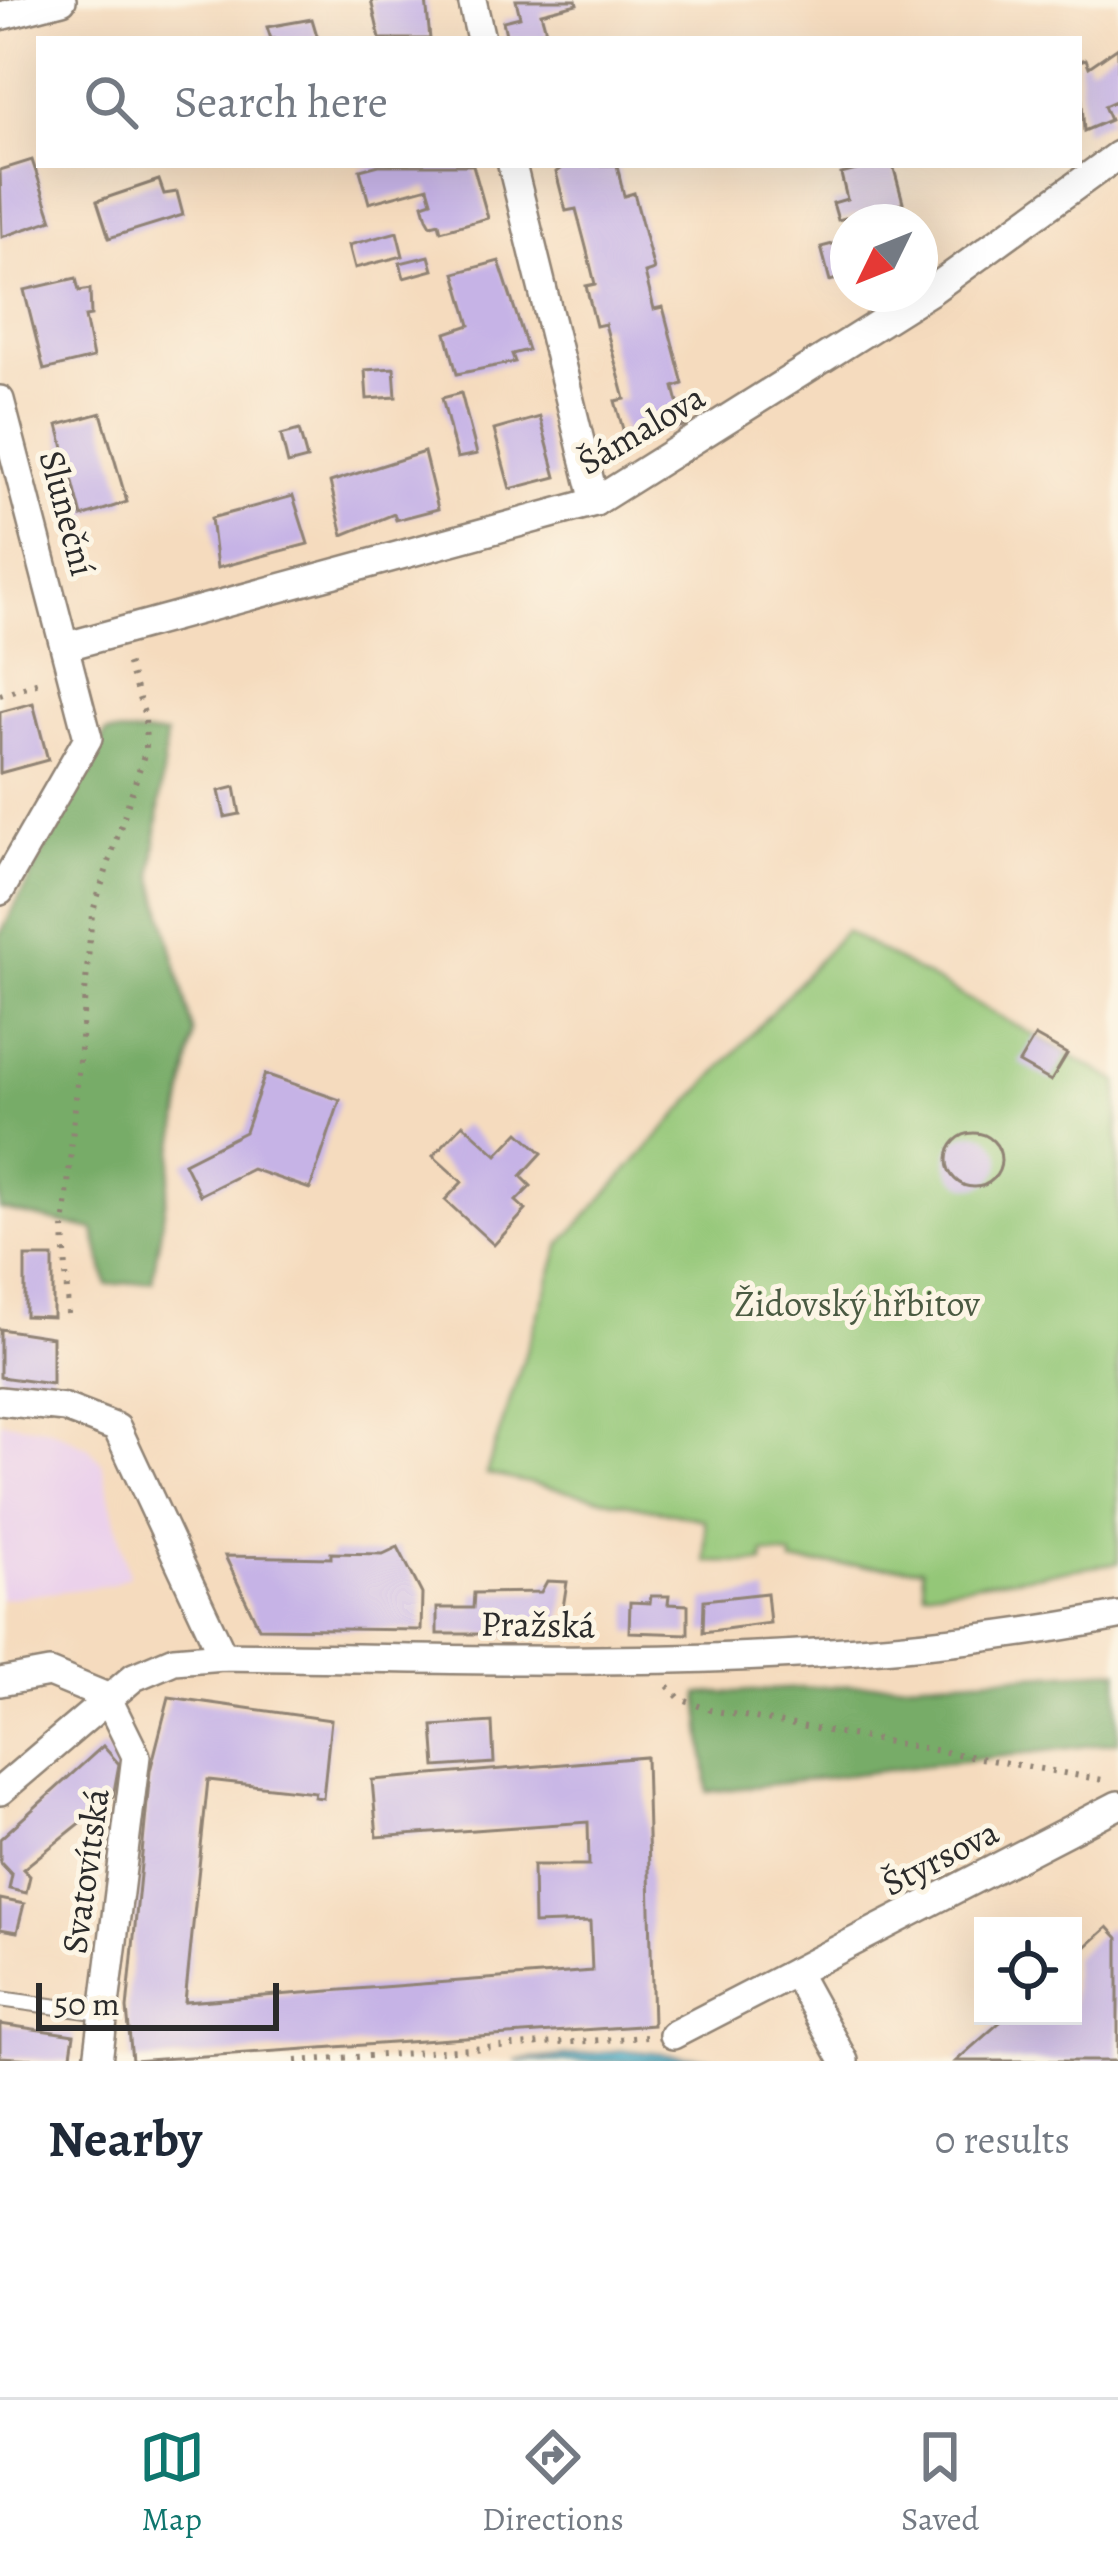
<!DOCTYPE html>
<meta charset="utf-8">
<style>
body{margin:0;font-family:Alegreya,serif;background:#f2f2f3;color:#1f2937}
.controls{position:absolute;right:36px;bottom:36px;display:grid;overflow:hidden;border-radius:0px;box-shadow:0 12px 48px #0002}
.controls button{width:108px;height:108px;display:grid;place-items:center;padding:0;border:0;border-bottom:3px solid #e0e1e3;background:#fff;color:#1f2937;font:60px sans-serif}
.compass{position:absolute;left:830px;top:204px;width:108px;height:108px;border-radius:50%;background:#fff;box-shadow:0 12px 48px #0002;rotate:227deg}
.scale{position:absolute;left:36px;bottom:30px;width:243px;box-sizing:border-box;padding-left:12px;border:6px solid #2b2b2b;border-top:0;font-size:33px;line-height:42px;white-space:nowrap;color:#2b2b2b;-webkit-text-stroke:9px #fcf5e5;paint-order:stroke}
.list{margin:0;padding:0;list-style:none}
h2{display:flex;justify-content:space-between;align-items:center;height:156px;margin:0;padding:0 48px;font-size:51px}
h2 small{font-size:39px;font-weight:400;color:#747a83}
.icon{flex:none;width:66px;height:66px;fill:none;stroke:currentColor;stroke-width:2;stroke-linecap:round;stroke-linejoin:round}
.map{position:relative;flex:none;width:1118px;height:2061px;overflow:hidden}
.search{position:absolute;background:#fff;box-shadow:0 12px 48px #0002;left:36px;right:36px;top:36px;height:132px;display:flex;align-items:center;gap:30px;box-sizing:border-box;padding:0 42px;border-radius:0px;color:#747a83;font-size:45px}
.sheet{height:336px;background:#fff}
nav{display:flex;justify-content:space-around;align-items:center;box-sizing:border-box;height:168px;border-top:3px solid #e0e1e3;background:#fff;font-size:33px;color:#747a83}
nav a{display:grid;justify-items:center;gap:6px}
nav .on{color:#0f766e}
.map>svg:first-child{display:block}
.built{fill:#ebd1eb}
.green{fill:#94c778;stroke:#607952;stroke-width:3}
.forest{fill:#77ac68;stroke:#516c4a;stroke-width:3}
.water{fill:#44a9c4;stroke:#386a78;stroke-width:3}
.building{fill:#c6b3e6}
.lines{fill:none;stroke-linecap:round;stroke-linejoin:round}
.lane-casing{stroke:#908374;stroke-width:18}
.street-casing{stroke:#908374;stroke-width:32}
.path{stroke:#908374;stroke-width:6;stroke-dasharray:3 9;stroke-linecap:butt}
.lane{stroke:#fff;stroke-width:14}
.street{stroke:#fff;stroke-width:27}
.labels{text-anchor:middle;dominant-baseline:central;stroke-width:10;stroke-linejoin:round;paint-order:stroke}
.street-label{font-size:36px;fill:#2b2b2b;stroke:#fcf5e5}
.park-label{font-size:36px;fill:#4a5a42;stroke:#fcf5e5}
</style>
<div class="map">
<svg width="1118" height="2061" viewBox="0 0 1118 2061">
<rect width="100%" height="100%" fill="#fcf5e5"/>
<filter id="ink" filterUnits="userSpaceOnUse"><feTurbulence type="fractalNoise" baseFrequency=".00833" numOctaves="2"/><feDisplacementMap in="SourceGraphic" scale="24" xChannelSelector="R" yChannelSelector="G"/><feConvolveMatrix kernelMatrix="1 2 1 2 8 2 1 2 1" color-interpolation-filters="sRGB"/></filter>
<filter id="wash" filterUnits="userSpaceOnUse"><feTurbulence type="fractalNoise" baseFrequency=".004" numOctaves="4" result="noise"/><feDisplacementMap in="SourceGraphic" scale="48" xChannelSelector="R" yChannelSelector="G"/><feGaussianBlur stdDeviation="2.7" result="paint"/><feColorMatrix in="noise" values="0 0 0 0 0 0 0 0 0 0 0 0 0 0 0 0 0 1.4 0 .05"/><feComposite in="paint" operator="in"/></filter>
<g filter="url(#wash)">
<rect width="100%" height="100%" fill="#f5dbbe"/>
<polygon class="built" points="0,1421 51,1429 89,1448 102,1463 129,1576 111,1585 0,1599"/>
<polygon class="green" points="845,931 1118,1082 1118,1563 924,1591 922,1568 792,1563 792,1556 764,1553 763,1563 706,1562 705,1520 486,1474 561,1244"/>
<g class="forest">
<polygon points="106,733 166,735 153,874 194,1034 152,1281 107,1285 94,1230 0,1209 0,935"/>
<polygon points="1118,1670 1118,1742 708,1792 699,1694"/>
</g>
<polygon class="water" points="625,2050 725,2061 515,2061"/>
<g id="blocks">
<g class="building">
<polygon points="371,0 426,0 430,39 380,39"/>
<polygon points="516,0 576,0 577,4 541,13 548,38 507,39 503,21 520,17"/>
<polygon points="312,19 318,39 271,39 267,27"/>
<polygon points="1118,47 1118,100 1104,106 1110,120 1084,131 1079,61 1086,59 1089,67"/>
<polygon points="32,160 52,220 2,237 0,170"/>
<polygon points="379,165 473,165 488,218 441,231 439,223 431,225 427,218 423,204 432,201 428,187 369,203 360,170"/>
<polygon points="565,165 617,165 624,196 634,193 654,270 645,273 654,309 663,307 683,384 674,387 684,426 626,440 615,401 625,399 605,324 596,326 586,286 595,284 586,247 576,209 566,211 556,172"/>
<polygon points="875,165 893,165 903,202 873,218 871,211 838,220 833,203 847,199 841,174"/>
<polygon points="159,180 164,194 177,192 183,215 109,238 97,201"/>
<polygon points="397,232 403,256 355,268 349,245"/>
<polygon points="848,240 848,276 830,281 821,247"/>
<polygon points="429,256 433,270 404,278 400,263"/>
<polygon points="499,261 528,350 512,354 515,362 457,374 446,333 470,325 455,273"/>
<polygon points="76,278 79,291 90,289 91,316 85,317 93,358 44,370 24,290"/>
<polygon points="394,368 396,397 367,399 365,370"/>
<polygon points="461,393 477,454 457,458 442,398"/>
<polygon points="101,413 127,502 82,517 58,425"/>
<polygon points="540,417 556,477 510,489 494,430"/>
<polygon points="299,430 307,459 288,464 281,435"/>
<polygon points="424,452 438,509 396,520 394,514 343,535 330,482"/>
<polygon points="293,496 308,544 217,568 211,518"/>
<polygon points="33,703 48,760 0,773 0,712"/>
<polygon points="235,787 240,814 225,817 219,791"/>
<polygon points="1035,1036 1067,1054 1051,1081 1019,1063"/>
<polygon points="265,1074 340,1100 310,1189 252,1169 200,1195 184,1163 245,1132"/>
<polygon points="463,1124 497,1155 519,1132 542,1153 521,1176 531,1186 516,1201 526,1210 494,1245 445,1200 462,1182 433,1156"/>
<circle cx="974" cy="1160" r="27"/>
<polygon points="25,1257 53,1257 53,1317 25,1316"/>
<polygon points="0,1329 52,1337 52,1384 0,1377"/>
<polygon points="398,1547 422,1594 421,1630 259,1628 225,1556 331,1558 331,1553 383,1554"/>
<polygon points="547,1581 567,1582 559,1634 437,1634 437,1608 473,1608 474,1593 541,1592"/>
<polygon points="767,1593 770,1623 703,1632 704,1600"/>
<polygon points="651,1596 669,1596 668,1604 688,1605 688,1634 629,1632 630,1602 650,1603"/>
<polygon points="169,1697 331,1720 323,1798 314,1797 315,1792 208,1780 185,2002 592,1971 590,1922 534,1924 533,1865 589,1865 588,1822 377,1837 372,1780 646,1757 653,2025 132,2061 127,2009 150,1771"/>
<polygon points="492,1722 494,1763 436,1767 433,1726"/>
<polygon points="103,1746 119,1764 113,1797 23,1869 30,1876 26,1893 9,1889 12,1875 0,1862 0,1839"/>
<polygon points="0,1899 24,1904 17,1932 0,1929"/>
<polygon points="1108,1927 1118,1938 1118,2061 956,2061 1007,2016 1073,2016 1073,1958"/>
<polygon points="0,2024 74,2035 70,2061 0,2057"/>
</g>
</g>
</g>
<g filter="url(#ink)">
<use href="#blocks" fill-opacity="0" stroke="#908374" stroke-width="3"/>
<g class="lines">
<g class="lane-casing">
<polyline id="lane" points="0,1999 102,2013"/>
</g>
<g class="street-casing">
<g id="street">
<polyline points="472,0 481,39"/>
<polyline points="0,16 62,0"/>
<polyline points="512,165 595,502"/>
<polyline points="0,400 88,738 0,891"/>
<polyline points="67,646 595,502 932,290 1118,155"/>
<polyline points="0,1401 65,1408 117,1428 223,1656"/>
<polyline points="0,1682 49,1673 107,1697"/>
<path d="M 0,1791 L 134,1677 L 174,1660 L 223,1656 C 519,1660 826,1673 1118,1616"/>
<polyline points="795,1972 844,2061"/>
<polyline points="673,2035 1118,1805"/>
<polyline points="98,2061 136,1756 107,1697"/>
</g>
</g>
<g class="path">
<polyline points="0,695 42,681"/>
<polyline points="68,1314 64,1230 92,914 146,749 145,716 126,659"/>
<polyline points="668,1686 680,1699 710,1710 1103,1780"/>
<polyline points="296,2061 646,2037"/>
</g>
<use href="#lane" class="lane"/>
<use href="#street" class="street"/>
</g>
</g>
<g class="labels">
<g class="street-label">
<text transform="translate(641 429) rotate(-31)">Šámalova</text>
<text transform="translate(68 513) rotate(75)">Sluneční</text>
<text transform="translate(538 1624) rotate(1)">Pražská</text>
<text transform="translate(940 1857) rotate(-27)">Štyrsova</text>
<text transform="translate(85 1871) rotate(-82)">Svatovítská</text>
</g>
<g class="park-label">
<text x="857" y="1303">Židovský hřbitov</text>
</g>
</g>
</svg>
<div class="controls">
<button><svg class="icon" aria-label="locate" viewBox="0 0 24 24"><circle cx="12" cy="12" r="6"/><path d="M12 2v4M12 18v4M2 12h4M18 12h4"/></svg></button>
</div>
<svg class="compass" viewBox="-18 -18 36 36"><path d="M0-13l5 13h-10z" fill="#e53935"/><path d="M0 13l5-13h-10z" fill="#747a83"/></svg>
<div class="scale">50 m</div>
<div class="search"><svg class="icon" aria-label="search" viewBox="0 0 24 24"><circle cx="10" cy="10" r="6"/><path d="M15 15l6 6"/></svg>Search here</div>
</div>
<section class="sheet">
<h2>Nearby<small>0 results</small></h2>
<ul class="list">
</ul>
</section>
<nav>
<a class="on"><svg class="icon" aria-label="map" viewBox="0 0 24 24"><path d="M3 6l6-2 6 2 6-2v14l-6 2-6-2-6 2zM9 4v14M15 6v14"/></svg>Map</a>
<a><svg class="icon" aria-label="directions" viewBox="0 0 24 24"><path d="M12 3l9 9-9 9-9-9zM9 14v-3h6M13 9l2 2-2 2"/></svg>Directions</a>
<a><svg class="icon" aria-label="saved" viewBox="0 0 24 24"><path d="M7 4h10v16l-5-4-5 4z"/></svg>Saved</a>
</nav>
